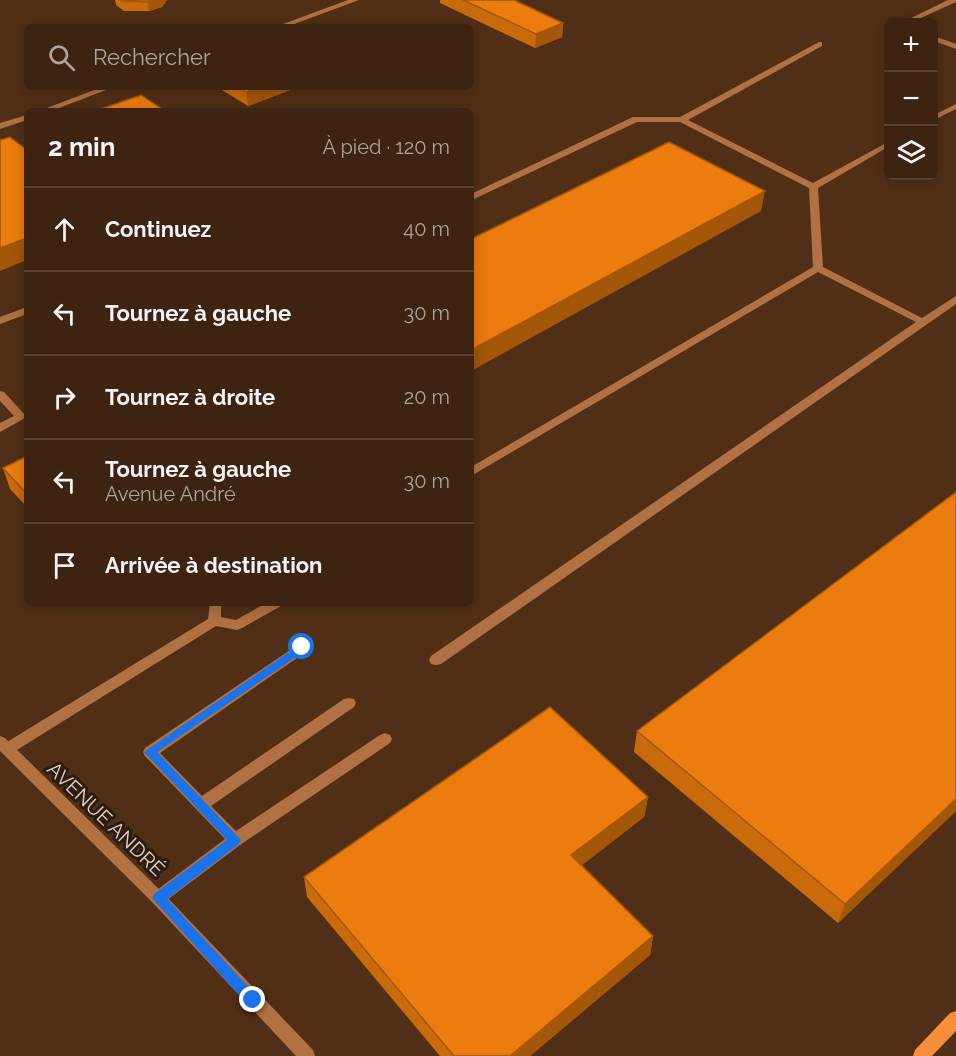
<!DOCTYPE html>
<html lang="fr">
<meta charset="utf-8">
<style>
body{margin:0;font-family:Raleway,sans-serif;background:#482f1e;color:#f1f3f6}
.controls{position:absolute;right:18px;top:18px;display:grid;overflow:hidden;border-radius:9px;box-shadow:0 3px 15px #0003}
.controls button{width:54px;height:54px;display:grid;place-items:center;padding:0;border:0;border-bottom:2px solid #564030;background:#3d2310;color:#f1f3f6;font:30px sans-serif}
.stop{position:absolute;width:18px;height:18px;margin:-14px;border:4px solid #1a73e8;border-radius:50%;background:#fff}
.stop.end{background:#1a73e8;border-color:#fff;box-shadow:0 2px 6px #0008}
.list{margin:0;padding:0;list-style:none}
h2{display:flex;justify-content:space-between;align-items:center;height:78px;margin:0;padding:0 24px;font-size:26px}
h2 small{font-size:20px;font-weight:400;color:#ada49f}
.list li{display:grid;grid-template-columns:39px 1fr auto;gap:18px;align-items:center;box-sizing:border-box;height:84px;padding:0 24px;border-top:2px solid #564030}
.list b{display:block;font-size:22px;white-space:nowrap}
.list p{margin:0;font-size:20px;white-space:nowrap;color:#ada49f}
.list em{font-size:20px;font-style:normal;color:#ada49f}
.icon{flex:none;width:33px;height:33px;fill:none;stroke:currentColor;stroke-width:2;stroke-linecap:round;stroke-linejoin:round}
.map{position:relative;flex:none;width:956px;height:1056px;overflow:hidden}
.search{position:absolute;background:#3d2310;box-shadow:0 3px 15px #0003;left:24px;top:24px;width:450px;height:66px;display:flex;align-items:center;gap:15px;box-sizing:border-box;padding:0 21px;border-radius:9px;color:#ada49f;font-size:22px}
.panel{position:absolute;background:#3d2310;box-shadow:0 3px 15px #0003;left:24px;top:108px;width:450px;height:498px;border-radius:9px}
.map>svg:first-child{display:block}
.lines{fill:none;stroke-linecap:round;stroke-linejoin:round}
.lane{fill:#b27142;fill-rule:evenodd}
.street{fill:#b27142;fill-rule:evenodd}
.secondary{fill:#f68e3c;fill-rule:evenodd}
.wall{fill:#ca6b0b}
.shaded-wall{fill:#a45709}
.building{fill:#eb7c0d;stroke:#a45709;stroke-width:1.5}
.route{fill:#1a73e8}
.labels{text-anchor:middle;dominant-baseline:central;stroke-width:6;stroke-linejoin:round;paint-order:stroke}
.near-street-label{font-size:20px;fill:#e5cfc1;stroke:#2b1c11}
</style>
<div class="map">
<svg width="956" height="1056" viewBox="0 0 956 1056">
<rect width="100%" height="100%" fill="#512f16"/>
<g class="lines">
<g class="lane">
<polygon points="948,0 956,0 956,2 912,22 903,22"/>
<polygon points="934,36 956,44 956,49 934,41"/>
<polygon points="819,42 822,42 822,46 688,120 813,183 888,142 888,147 818,188 823,267 922,318 956,296 956,304 441,664 436,665 431,664 429,660 431,656 916,322 818,272 471,476 471,467 813,267 809,188 680,122 637,122 474,199 471,200 471,194 633,117 680,117"/>
<polygon points="956,104 956,109 934,120 934,115"/>
<polygon points="27,307 27,314 0,324 0,317"/>
<polygon points="0,391 4,392 27,417 0,432 0,423 14,416 0,401"/>
<polygon points="210,603 224,603 221,607 221,617 236,620 266,603 283,603 281,606 242,628 237,630 216,626 12,753 7,755 2,753 0,749 2,745 208,619"/>
<polygon points="302,642 307,643 309,647 307,651 160,753 202,796 344,699 349,698 354,699 356,703 354,707 211,806 236,831 380,735 385,733 390,735 392,739 390,743 240,845 163,903 158,905 153,903 150,898 153,893 225,839 145,756 143,752 145,748"/>
</g>
<g class="street">
<polygon points="348,0 359,0 286,27 275,27"/>
<polygon points="102,87 114,87 51,111 39,111"/>
<polygon points="27,115 27,120 0,129 0,123"/>
<polygon points="0,736 5,738 163,893 313,1050 315,1056 296,1056 153,903 0,751"/>
</g>
<polygon class="secondary" points="956,1011 956,1031 932,1056 913,1056 915,1050 950,1013"/>
</g>
<g class="wall">
<polygon points="115,0 167,0 162,7 149,11 124,11 116,5"/>
<polygon points="440,0 514,0 563,23 562,37 535,48 440,3"/>
<polygon points="217,87 298,87 248,106"/>
<polygon points="27,456 27,507 10,489 3,468"/>
<polygon points="637,731 956,811 838,923 634,752"/>
<polygon points="648,797 644,817 582,865 653,936 650,955 530,1056 440,1056 307,897 304,877"/>
</g>
<g class="shaded-wall">
<polygon points="153,0 167,0 162,7 149,11 148,2"/>
<polygon points="563,23 562,37 535,48 536,34"/>
<polygon points="258,87 298,87 248,106 246,92"/>
<polygon points="765,191 761,211 471,371 471,350"/>
<polygon points="27,238 27,260 0,271 0,248"/>
<polygon points="648,797 644,817 569,875 571,855"/>
<polygon points="956,799 956,811 838,923 845,904"/>
<polygon points="653,936 650,955 530,1056 510,1056"/>
</g>
<g class="building">
<polygon points="120,0 153,0 148,2 122,1"/>
<polygon points="463,0 514,0 563,23 536,34"/>
<polygon points="239,87 258,87 246,92"/>
<polygon points="141,95 165,111 95,111"/>
<polygon points="10,137 27,150 27,238 0,248 0,140"/>
<polygon points="669,142 765,191 471,350 471,239"/>
<polygon points="27,456 27,494 3,468"/>
<polygon points="956,492 956,799 845,904 637,731"/>
<polygon points="550,707 648,797 571,855 653,936 510,1056 454,1056 304,877"/>
</g>
<polygon class="route" points="302,643 307,647 306,650 157,752 241,840 239,844 167,899 257,996 259,1000 257,1005 253,1006 248,1005 152,898 154,894 227,840 144,752"/>
<g class="labels">
<g class="near-street-label">
<text transform="translate(106 819) rotate(44)">AVENUE ANDRÉ</text>
</g>
</g>
</svg>
<div class="controls">
<button>+</button>
<button>−</button>
<button><svg class="icon" aria-label="layers" viewBox="0 0 24 24"><path d="M12 4l9 5-9 5-9-5zM3 14l9 5 9-5"/></svg></button>
</div>
<div class="stop" style="left:302px;top:647px"></div>
<div class="stop end" style="left:253px;top:1000px"></div>
<div class="search"><svg class="icon" aria-label="search" viewBox="0 0 24 24"><circle cx="10" cy="10" r="6"/><path d="M15 15l6 6"/></svg>Rechercher</div>
<section class="panel">
<h2>2 min<small>À pied · 120 m</small></h2>
<ul class="list">
<li><svg class="icon" aria-label="ahead" viewBox="0 0 24 24"><path d="M12 20V5M6 11l6-6 6 6"/></svg><div><b>Continuez</b></div><em>40 m</em></li>
<li><svg class="icon" aria-label="left" viewBox="0 0 24 24"><path d="M17 20v-9H6M10 6l-5 5 5 5"/></svg><div><b>Tournez à gauche</b></div><em>30 m</em></li>
<li><svg class="icon" aria-label="right" viewBox="0 0 24 24"><path d="M7 20v-9h11M14 6l5 5-5 5"/></svg><div><b>Tournez à droite</b></div><em>20 m</em></li>
<li><svg class="icon" aria-label="left" viewBox="0 0 24 24"><path d="M17 20v-9H6M10 6l-5 5 5 5"/></svg><div><b>Tournez à gauche</b><p>Avenue André</p></div><em>30 m</em></li>
<li><svg class="icon" aria-label="arrive" viewBox="0 0 24 24"><path d="M6 21V4h12l-3 4 3 4H6"/></svg><div><b>Arrivée à destination</b></div></li>
</ul>
</section>
</div>
